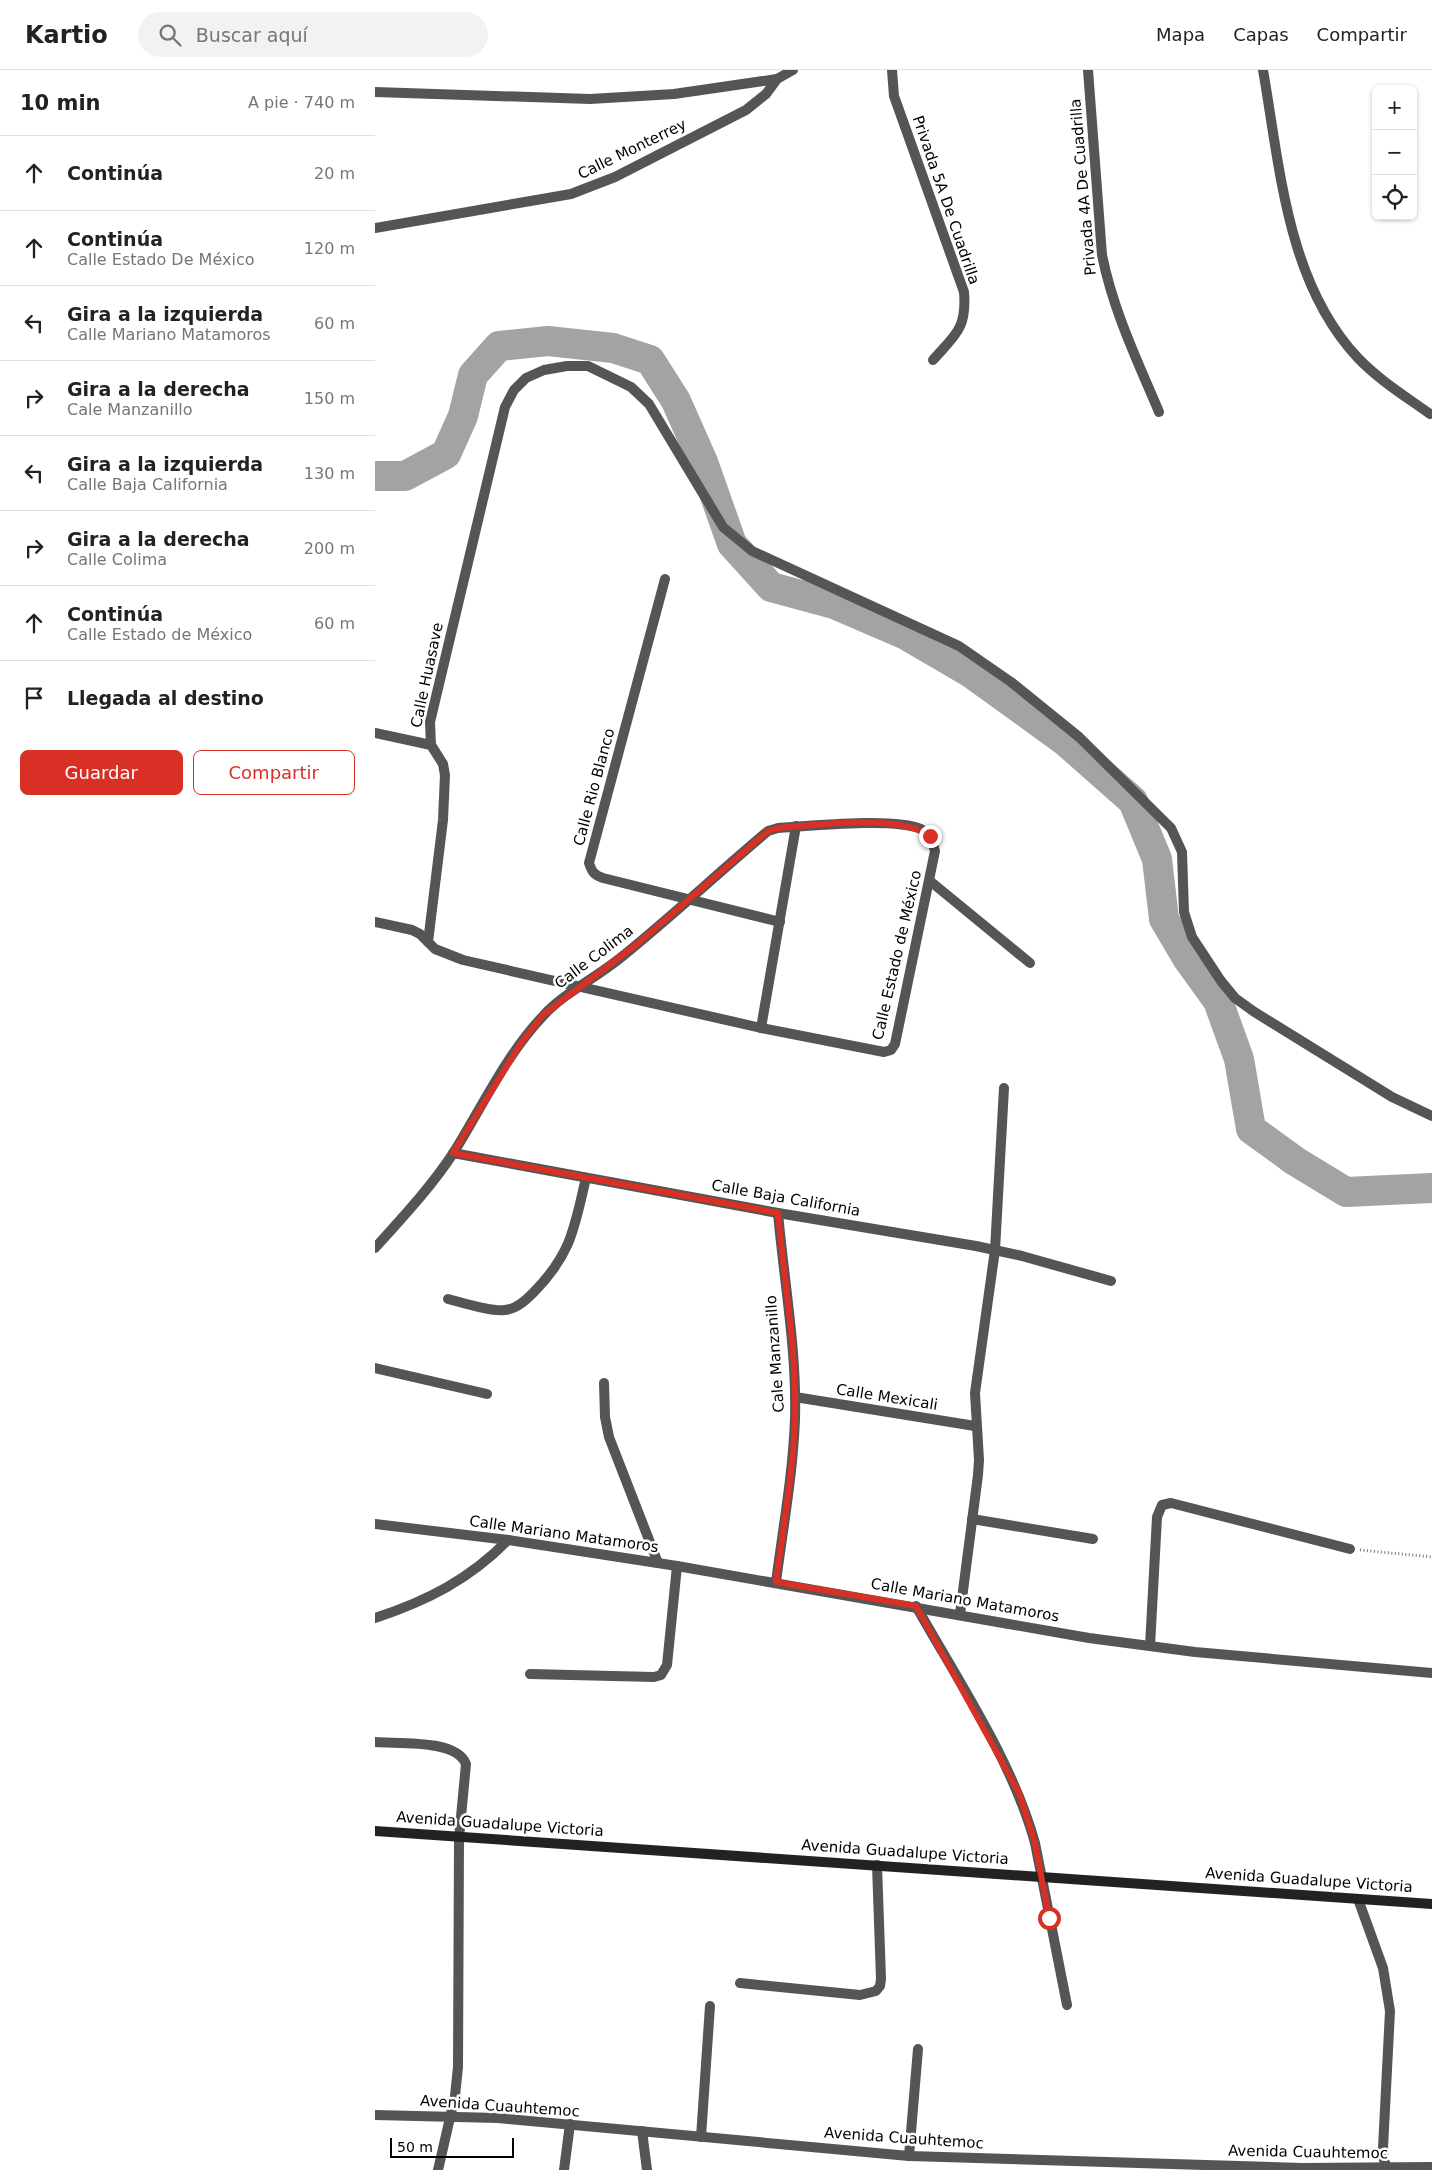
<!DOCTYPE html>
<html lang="es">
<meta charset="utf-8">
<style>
body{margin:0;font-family:"DejaVu Sans",sans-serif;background:#f2f2f2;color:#222}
.controls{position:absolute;right:15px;top:15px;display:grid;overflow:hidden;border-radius:8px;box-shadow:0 1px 4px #0004}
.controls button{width:45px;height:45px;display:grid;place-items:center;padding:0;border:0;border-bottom:1px solid #e0e0e0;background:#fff;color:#222;font:25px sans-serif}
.scale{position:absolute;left:15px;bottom:12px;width:124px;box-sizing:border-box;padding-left:5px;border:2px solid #000;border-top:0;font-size:14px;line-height:18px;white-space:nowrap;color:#000;-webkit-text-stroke:4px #fff;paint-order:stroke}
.stop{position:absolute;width:15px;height:15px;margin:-11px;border:4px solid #d93025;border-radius:50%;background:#fff}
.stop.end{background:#d93025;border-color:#fff;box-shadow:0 1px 5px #0008}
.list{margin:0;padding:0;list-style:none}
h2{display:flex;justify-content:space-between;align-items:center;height:65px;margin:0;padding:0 20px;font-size:21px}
h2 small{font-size:16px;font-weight:400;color:#767676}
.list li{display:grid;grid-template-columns:32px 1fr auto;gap:15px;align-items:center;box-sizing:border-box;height:75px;padding:0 20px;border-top:1px solid #e0e0e0}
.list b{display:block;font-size:19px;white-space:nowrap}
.list p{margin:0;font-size:16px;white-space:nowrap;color:#767676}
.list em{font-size:16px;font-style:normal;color:#767676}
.actions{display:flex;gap:10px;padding:15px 20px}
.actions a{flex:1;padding:11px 0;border:1px solid #d93025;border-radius:8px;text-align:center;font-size:18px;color:#d93025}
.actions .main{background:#d93025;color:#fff}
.icon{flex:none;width:28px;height:28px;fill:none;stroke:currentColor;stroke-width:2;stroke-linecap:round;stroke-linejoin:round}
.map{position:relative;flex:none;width:1057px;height:2100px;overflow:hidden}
header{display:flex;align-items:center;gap:30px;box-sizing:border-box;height:70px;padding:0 25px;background:#fff;border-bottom:1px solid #e0e0e0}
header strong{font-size:24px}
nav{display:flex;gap:28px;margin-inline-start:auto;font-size:18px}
.search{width:350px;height:45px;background:#f2f2f2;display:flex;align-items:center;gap:12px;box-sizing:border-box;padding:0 18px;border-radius:28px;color:#767676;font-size:19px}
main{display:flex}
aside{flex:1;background:#fff}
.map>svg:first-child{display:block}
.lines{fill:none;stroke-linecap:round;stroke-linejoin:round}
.river{stroke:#a3a3a3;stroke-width:30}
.path{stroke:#777;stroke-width:3;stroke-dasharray:1 2.5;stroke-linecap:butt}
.minor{stroke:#555;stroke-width:10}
.secondary{stroke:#222;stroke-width:10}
.route{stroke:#d93025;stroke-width:6}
.labels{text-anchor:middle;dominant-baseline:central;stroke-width:5;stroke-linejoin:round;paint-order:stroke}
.street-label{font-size:15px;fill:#000;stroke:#fff}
</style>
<header>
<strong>Kartio</strong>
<div class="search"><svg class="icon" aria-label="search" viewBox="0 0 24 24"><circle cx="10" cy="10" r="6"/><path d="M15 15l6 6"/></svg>Buscar aquí</div>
<nav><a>Mapa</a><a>Capas</a><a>Compartir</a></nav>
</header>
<main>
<aside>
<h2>10 min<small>A pie · 740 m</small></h2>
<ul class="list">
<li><svg class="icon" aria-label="ahead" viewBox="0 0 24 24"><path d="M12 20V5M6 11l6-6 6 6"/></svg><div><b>Continúa</b></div><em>20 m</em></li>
<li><svg class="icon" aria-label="ahead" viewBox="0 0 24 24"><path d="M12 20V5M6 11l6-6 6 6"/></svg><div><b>Continúa</b><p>Calle Estado De México</p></div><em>120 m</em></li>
<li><svg class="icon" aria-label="left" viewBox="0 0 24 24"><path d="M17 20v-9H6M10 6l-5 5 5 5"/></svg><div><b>Gira a la izquierda</b><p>Calle Mariano Matamoros</p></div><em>60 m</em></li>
<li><svg class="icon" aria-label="right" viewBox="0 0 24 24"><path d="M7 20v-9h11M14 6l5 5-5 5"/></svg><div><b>Gira a la derecha</b><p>Cale Manzanillo</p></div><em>150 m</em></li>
<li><svg class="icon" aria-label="left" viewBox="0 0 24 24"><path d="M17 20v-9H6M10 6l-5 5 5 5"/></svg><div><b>Gira a la izquierda</b><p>Calle Baja California</p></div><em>130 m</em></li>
<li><svg class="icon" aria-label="right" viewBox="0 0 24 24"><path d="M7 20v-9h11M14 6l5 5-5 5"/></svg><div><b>Gira a la derecha</b><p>Calle Colima</p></div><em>200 m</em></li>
<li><svg class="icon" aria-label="ahead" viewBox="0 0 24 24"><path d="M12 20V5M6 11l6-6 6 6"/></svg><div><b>Continúa</b><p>Calle Estado de México</p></div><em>60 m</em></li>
<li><svg class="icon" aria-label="arrive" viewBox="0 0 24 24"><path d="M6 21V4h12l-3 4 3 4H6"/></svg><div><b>Llegada al destino</b></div></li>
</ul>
<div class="actions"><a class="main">Guardar</a><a>Compartir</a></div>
</aside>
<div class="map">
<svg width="1057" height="2100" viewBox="0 0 1057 2100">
<rect width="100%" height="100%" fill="#fff"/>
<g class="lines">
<polyline class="river" points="0,406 30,406 71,384 88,346 98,305 124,276 173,271 238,278 275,290 301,331 328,392 357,474 396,517 459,534 531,565 596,603 690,671 758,731 782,789 789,849 812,888 843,931 864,989 876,1059 920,1091 971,1122 1057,1118"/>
<polyline class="path" points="985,1480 1057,1487"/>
<g class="minor">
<path d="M 517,0 L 519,26 L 589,222 C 592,259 580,265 558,290"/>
<path d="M 713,0 L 727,185 C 738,240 762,290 784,342"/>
<path d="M 888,0 C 905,97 912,213 983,288 C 1004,310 1030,326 1055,344"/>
<polyline points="0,22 215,29 299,24 402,9"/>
<polyline points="0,158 196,124 240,107 371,40 391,24 402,9 418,0"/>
<path d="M 290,509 L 214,793 C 217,802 219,805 228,808 L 405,852"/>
<polyline points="0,663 56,675"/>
<polyline points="555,811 655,893"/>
<path d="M 0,852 L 37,860 L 45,864 L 60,879 L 88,890 L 386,958 L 509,982 L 516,980 L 520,974 L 560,781 C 558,772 555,764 546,759 C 520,747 434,756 403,758 L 393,761 C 343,803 295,848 244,889 C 219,909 189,923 168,946 C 131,985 107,1037 79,1082 C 57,1116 27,1148 0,1178"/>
<polyline points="53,872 68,750 70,705 68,694 56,675 55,652 130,337 139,320 151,308 169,300 192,296 213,296 256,317 274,334 348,457 377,481 584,576 636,612 704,667 796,758 807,782 809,842 817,867 846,911 860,928 878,941 1017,1027 1057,1046"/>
<polyline points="386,958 421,756"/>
<polyline points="78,1083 403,1143 601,1176 647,1186 736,1211"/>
<path d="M 73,1229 C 89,1233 116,1242 130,1240 C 142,1239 152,1229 159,1222 C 197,1183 199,1158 211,1108"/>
<polyline points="0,1298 112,1324"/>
<polyline points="229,1313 230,1347 234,1367 283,1493"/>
<polyline points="420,1327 600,1356"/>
<polyline points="597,1449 718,1469"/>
<polyline points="0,1454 133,1470 302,1496 714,1568 820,1582 1057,1603"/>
<path d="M 401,1512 C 408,1458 418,1403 420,1349 C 422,1281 409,1211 403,1143"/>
<path d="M 541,1536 C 583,1611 637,1690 660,1773 L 692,1935"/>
<polyline points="585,1544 603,1405 604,1390 600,1323 620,1180 629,1018"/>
<path d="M 0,1548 C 52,1531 95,1509 133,1470"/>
<polyline points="775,1576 782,1447 787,1435 796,1433 975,1479"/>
<polyline points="155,1604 279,1607 286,1605 292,1595 302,1496"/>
<path d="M 0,1672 C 24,1674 81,1669 91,1694 L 84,1768 L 83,1997 L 80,2026 L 63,2100"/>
<polyline points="983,1829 1008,1898 1015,1941 1008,2078 1009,2090 1013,2100"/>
<polyline points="365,1913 485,1925 501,1921 505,1916 506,1909 502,1795"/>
<polyline points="0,2045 123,2048 534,2086 927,2098 1057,2097"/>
<polyline points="267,2061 272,2100"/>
<polyline points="326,2067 335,1936"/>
<polyline points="534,2086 543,1979"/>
<polyline points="189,2100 195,2054"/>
</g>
<polyline class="secondary" points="0,1761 1057,1834"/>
</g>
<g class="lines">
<path class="route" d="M 555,766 C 526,744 439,755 403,758 L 393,761 L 262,874 L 168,945 L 146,973 L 78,1083 L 403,1143 C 409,1211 422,1281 420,1349 C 418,1403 408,1458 401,1512 L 541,1536 L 644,1723 L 660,1773 L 674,1848"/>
</g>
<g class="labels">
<g class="street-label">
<text transform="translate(257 79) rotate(-26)">Calle Monterrey</text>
<text transform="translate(708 117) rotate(-95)">Privada 4A De Cuadrilla</text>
<text transform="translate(571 130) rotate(71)">Privada 5A De Cuadrilla</text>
<text transform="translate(52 605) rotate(-78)">Calle Huasave</text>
<text transform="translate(219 717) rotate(-75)">Calle Rio Blanco</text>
<text transform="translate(522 885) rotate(-77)">Calle Estado de México</text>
<text transform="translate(219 887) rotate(-37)">Calle Colima</text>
<text transform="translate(411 1128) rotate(10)">Calle Baja California</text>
<text transform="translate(400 1284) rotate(-94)">Cale Manzanillo</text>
<text transform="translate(512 1327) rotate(9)">Calle Mexicali</text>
<text transform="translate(189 1464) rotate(8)">Calle Mariano Matamoros</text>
<text transform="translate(590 1530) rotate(10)">Calle Mariano Matamoros</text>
<text transform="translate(125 1754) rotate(4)">Avenida Guadalupe Victoria</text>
<text transform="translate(530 1782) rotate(4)">Avenida Guadalupe Victoria</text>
<text transform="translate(934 1810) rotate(4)">Avenida Guadalupe Victoria</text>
<text transform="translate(125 2036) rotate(4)">Avenida Cuauhtemoc</text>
<text transform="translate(529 2068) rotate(4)">Avenida Cuauhtemoc</text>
<text transform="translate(933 2082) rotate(1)">Avenida Cuauhtemoc</text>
</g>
</g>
</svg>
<div class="controls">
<button>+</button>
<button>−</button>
<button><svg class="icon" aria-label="locate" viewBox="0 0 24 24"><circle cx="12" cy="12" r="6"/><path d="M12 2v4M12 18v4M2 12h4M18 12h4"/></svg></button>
</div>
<div class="scale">50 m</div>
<div class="stop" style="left:674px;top:1848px"></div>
<div class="stop end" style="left:555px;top:766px"></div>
</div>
</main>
